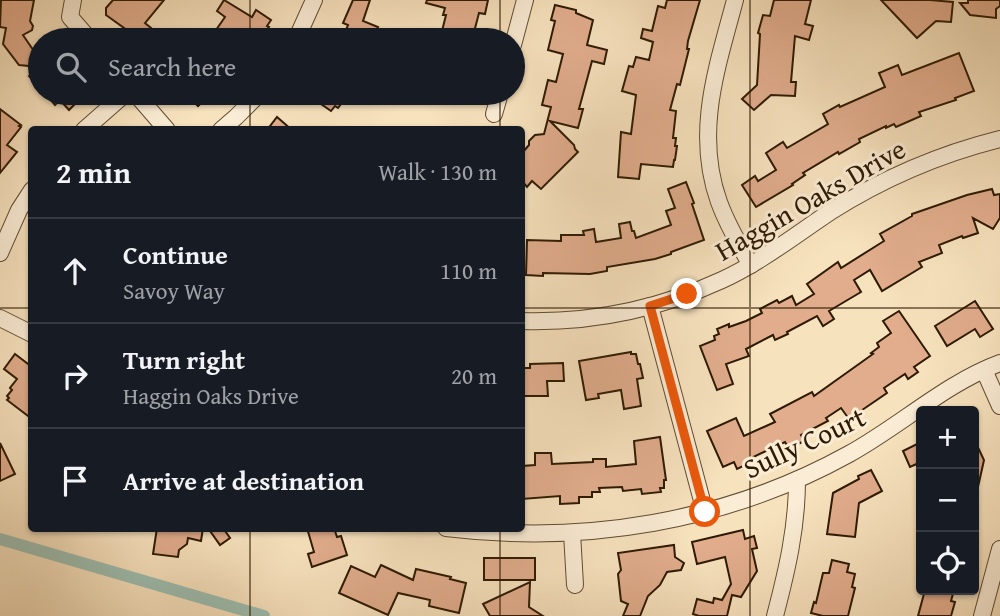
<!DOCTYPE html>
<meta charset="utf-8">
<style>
body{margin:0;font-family:"Gentium Book Plus",serif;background:#242831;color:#f1f3f6}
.controls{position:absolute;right:21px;bottom:21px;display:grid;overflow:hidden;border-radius:7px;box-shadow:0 2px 5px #0004}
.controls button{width:63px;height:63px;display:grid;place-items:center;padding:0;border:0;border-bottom:2px solid #363941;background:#171b24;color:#f1f3f6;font:35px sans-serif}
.stop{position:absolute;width:21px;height:21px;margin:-16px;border:5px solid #ea580c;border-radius:50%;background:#fff}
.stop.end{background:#ea580c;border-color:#fff;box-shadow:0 2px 7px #0008}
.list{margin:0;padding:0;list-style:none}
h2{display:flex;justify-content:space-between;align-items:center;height:91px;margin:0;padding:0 28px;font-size:30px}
h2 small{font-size:23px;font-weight:400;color:#9ea1a6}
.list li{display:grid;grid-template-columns:46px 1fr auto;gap:21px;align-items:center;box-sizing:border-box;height:105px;padding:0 28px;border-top:2px solid #363941}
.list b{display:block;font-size:26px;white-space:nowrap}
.list p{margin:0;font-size:23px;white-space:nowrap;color:#9ea1a6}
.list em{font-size:23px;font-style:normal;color:#9ea1a6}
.icon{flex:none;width:38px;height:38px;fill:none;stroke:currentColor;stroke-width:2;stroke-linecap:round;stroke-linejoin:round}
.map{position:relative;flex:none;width:1000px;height:616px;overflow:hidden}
.search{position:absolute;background:#171b24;box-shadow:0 2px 5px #0004;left:28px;top:28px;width:497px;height:77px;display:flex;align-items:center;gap:18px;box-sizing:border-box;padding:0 24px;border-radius:38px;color:#9ea1a6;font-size:26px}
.panel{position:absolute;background:#171b24;box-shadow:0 2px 5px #0004;left:28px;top:126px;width:497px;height:406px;border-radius:7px}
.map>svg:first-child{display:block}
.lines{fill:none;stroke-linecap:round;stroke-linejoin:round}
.canal{stroke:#9dbeb1;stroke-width:12}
.building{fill:#e1ad8d;stroke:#2e1a02;stroke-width:2}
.minor-casing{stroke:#604c31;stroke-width:18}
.minor{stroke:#faecd5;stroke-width:16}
.route{stroke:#ea580c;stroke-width:9}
.grid{fill:none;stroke:#2e1a02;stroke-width:2;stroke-opacity:0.55}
.labels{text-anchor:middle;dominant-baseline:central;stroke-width:6;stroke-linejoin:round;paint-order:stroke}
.street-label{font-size:28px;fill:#2e1a02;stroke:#faecd5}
</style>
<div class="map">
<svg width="1000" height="616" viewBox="0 0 1000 616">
<rect width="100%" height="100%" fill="#f7e2be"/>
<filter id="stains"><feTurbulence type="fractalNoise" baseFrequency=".00286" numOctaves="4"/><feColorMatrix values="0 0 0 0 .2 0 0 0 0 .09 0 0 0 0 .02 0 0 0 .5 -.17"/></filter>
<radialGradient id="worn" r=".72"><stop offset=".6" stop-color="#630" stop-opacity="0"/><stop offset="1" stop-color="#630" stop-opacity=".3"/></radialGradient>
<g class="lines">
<polyline class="canal" points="0,539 264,616"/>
</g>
<g class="building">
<polygon points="1,0 34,0 30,21 33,26 32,30 23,35 40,60 40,89 29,76 39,67 19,65 3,44 6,28 0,27"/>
<polygon points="113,0 164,0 145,23 151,28 149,31 160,40 124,40 118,35 124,28 106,15 106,8"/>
<polygon points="224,0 252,17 256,10 271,20 267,26 269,27 261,39 252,33 247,40 209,40 225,17 217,11"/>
<polygon points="353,0 370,0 363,21 378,27 372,40 342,40 348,25 343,23"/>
<polygon points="427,0 488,0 485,14 479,13 472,40 454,40 455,39 441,35 446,15 443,15 445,8 426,3"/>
<polygon points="667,0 700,0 688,41 687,49 689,49 680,85 677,84 670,110 676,111 673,138 676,138 675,146 677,146 675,160 674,160 673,167 641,164 639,179 618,177 621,132 631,134 636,95 622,91 629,66 633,67 636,57 649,60 653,42 641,38 643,29 652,31 658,6 665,8"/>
<polygon points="774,0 811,0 805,24 813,26 809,40 795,36 791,82 796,82 795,96 771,95 754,110 742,99 757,85 760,34 758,33 763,15 770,16"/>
<polygon points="881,0 930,0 953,2 951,22 936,21 917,38"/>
<polygon points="968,0 1000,0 1000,6 996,9 996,18 970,15 960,3 968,3"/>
<polygon points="555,5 576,10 576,13 593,20 587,45 607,50 604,64 592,61 579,109 583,109 578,128 550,121 574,145 575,149 578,152 541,189 532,181 527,187 522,181 522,153 529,145 529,141 535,135 544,134 551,107 542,105 548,80 556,82 563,54 548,50 555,21 551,20"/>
<polygon points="959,53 974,91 955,98 956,100 919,112 921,116 896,127 894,124 886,128 886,126 859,139 860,142 839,154 838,152 803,173 805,175 792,184 793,185 756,207 742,185 755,176 758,181 776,170 766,153 783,142 787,148 828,124 823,114 839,105 840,107 885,87 879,73 898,65 902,75"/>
<polygon points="45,93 86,93 69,110 60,100 55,105"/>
<polygon points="185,93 212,93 198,106"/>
<polygon points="305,93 349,93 338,108 335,106 331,111"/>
<polygon points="0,109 21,125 19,126 21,127 7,145 17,152 0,173"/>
<polygon points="277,117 292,130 267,130"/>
<polygon points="686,182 694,203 692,204 704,240 671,252 671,254 655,259 607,267 607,271 590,274 543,273 543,276 526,275 527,240 561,241 561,235 584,235 583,231 594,229 596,242 621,238 619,224 630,222 632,231 634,231 636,238 671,225 666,211 675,208 668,189"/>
<polygon points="992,189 994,195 1000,194 1000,218 993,229 973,218 978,233 963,238 962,236 939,245 942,253 919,262 922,267 882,291 870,270 854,280 861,292 829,311 834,319 823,326 817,316 787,332 788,334 775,340 773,335 746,349 749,356 726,364 733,384 717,390 700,346 715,340 714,336 719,334 717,329 729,324 729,327 746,321 762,313 760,309 777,300 779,303 792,296 796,305 814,294 807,284 838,262 841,268 884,241 880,234 912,216 912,214 967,195"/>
<polygon points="975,301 993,329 980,337 975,329 947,346 935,326"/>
<polygon points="899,311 930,356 914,367 918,372 908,379 905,374 884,388 887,393 849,419 841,408 826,418 828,421 801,435 804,441 789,449 785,442 749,459 750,463 737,469 734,462 723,467 707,431 736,418 744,436 775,422 770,414 812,392 814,396 873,354 871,353 879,347 877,343 891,333 883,321"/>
<polygon points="631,352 631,354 636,354 638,364 640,364 643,378 637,379 641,406 624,409 621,390 598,394 599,398 586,400 579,361"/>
<polygon points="15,354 32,367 32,419 7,400 9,398 7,396 12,390 10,388 17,379 4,369"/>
<polygon points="563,363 564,381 547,381 548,396 522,396 522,368 530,368 530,364"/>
<polygon points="660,437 666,480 664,480 664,488 660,488 661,492 642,494 641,489 623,491 622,487 599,488 600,492 592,492 592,497 579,497 579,503 560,504 560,496 522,499 522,466 535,465 535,453 551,453 552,464 593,462 593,459 606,459 606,467 636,464 634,441"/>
<polygon points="974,439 984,460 978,487 974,486"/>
<polygon points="921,442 921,462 910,467 903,451"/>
<polygon points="0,443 15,474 0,481"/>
<polygon points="871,470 882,491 859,503 855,537 827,534 833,493 859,479 858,476"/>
<polygon points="157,528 203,528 201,541 188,538 187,544 179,550 178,557 153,554"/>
<polygon points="208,528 223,528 230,538 220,545"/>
<polygon points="307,528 334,528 337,537 341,536 347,555 312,567 308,554 314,552"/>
<polygon points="743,530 745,539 754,536 757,548 752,549 757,571 741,597 732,595 727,616 699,616 693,614 697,599 713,603 714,598 722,600 731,584 725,557 697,564 692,542"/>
<polygon points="674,545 675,557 684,563 681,570 667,572 660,585 648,596 640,616 623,616 628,604 621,601 618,574 621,570 618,553"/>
<rect x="484" y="558" width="51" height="22"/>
<polygon points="832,560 849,564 847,572 855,574 852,587 855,588 848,616 823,616 811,613 814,602 816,603 823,573 829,573"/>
<polygon points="381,565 413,580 416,569 451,577 450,579 466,583 459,613 429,606 430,600 398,593 388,615 339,593 351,566 375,577"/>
<polygon points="530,582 529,607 543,616 490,616 483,604"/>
<polygon points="925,590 954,590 951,601 955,602 951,616 918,616"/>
</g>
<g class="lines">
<g class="minor-casing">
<g id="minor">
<polyline points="73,0 70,17 90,40"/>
<path d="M 735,0 C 717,68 694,132 719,202 C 727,224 739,245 751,265"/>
<polyline points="296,40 314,0"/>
<polyline points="513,45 525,0"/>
<polyline points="135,93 167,130"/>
<polyline points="494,114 500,93"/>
<polyline points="84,130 126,93"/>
<polyline points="221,130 236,117 260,93"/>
<polyline points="0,253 19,210 32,190"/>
<polyline points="650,306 705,512"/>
<polyline points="0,318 32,334"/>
<path d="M 522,321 C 591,323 659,309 722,280 C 761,262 794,236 830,212 C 882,179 940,154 1000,139"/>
<polyline points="984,370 1000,406"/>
<path d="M 446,528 C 585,545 726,522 849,454 C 900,426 946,383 1000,363"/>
<polyline points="572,533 575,585"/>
<path d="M 775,616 C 787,570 797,528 797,480"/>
<polyline points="982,616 1000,549"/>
</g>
</g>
<use href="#minor" class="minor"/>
</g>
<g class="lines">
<polyline class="route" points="687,294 650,306 705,512"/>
</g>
<path class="grid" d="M 250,0 L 250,40M 500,0 L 500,40M 750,0 L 750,616M 250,93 L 250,130M 500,93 L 500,130M 0,308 L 32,308M 522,308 L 1000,308M 250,528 L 250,616M 500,528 L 500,616"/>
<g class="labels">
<g class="street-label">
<text transform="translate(810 199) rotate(-30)">Haggin Oaks Drive</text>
<text transform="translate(804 442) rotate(-25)">Sully Court</text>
</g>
</g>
<rect width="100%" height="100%" filter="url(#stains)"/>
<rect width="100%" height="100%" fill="url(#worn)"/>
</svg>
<div class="controls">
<button>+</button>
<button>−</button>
<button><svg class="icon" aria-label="locate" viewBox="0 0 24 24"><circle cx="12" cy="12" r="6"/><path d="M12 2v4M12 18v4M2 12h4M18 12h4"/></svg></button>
</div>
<div class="stop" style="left:705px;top:512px"></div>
<div class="stop end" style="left:687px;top:294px"></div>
<div class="search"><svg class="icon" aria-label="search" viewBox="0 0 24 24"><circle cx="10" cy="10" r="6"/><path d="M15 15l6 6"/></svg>Search here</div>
<section class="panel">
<h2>2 min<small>Walk · 130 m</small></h2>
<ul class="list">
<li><svg class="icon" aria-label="ahead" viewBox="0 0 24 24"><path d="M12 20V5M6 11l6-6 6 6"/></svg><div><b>Continue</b><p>Savoy Way</p></div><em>110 m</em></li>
<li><svg class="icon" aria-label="right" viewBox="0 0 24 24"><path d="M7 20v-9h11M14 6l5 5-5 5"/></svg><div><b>Turn right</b><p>Haggin Oaks Drive</p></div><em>20 m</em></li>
<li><svg class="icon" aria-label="arrive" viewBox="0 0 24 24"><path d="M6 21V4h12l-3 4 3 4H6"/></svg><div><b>Arrive at destination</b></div></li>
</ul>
</section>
</div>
